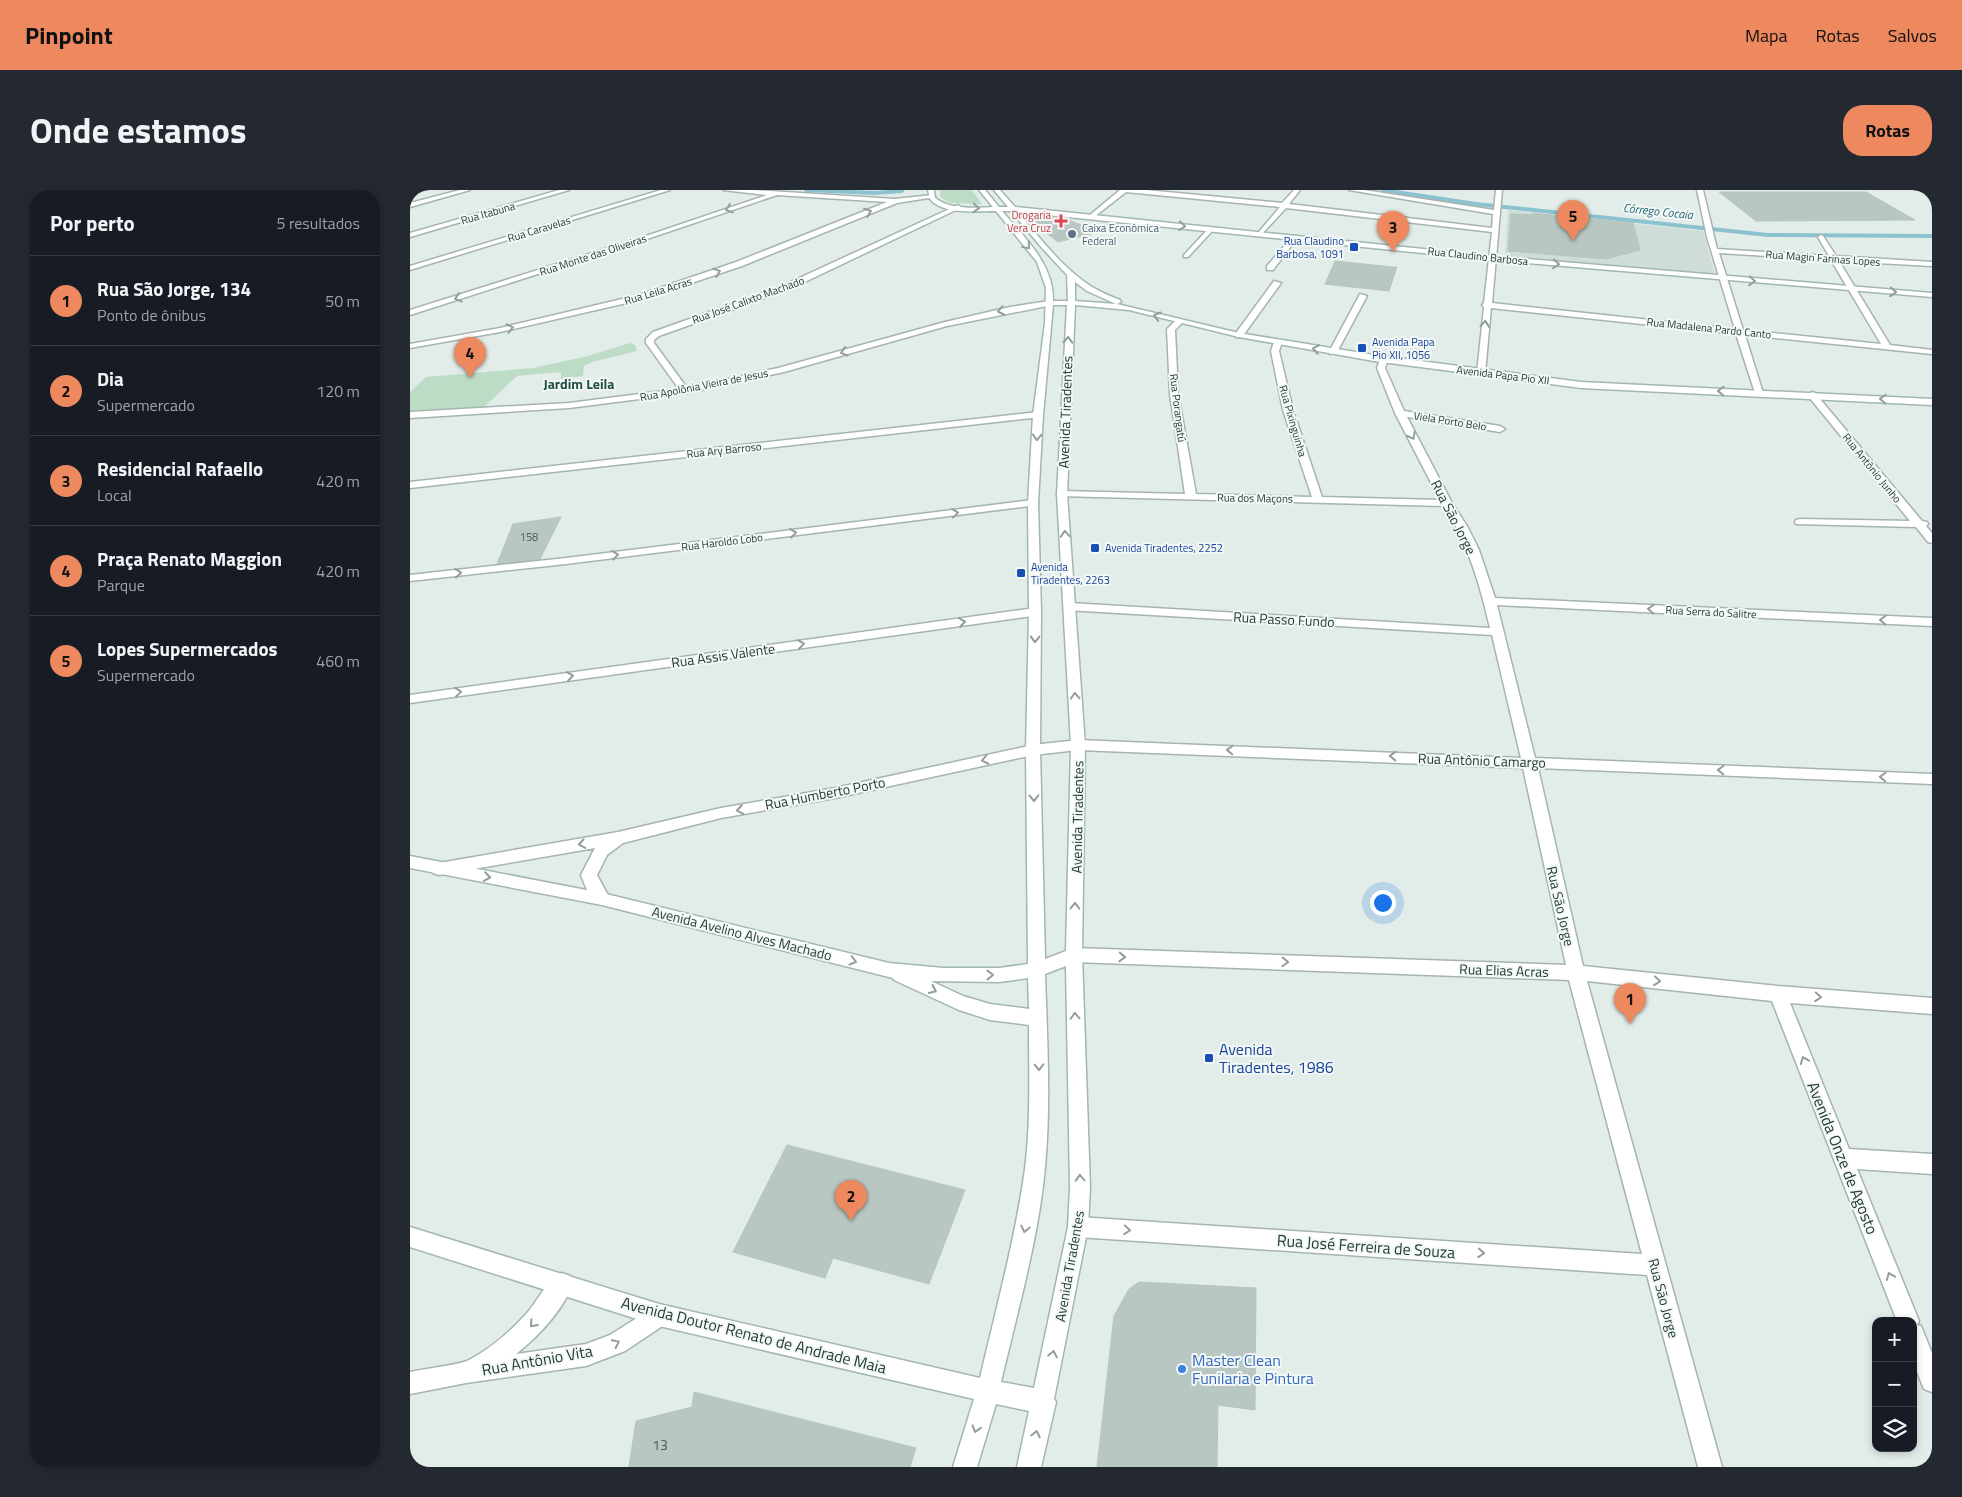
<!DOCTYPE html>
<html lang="pt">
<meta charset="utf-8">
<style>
body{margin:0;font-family:"Titillium Web",sans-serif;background:#242831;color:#f1f3f6}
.controls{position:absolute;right:15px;bottom:15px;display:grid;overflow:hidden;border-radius:10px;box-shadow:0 2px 8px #0003}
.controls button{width:45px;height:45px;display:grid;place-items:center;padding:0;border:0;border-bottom:1px solid #363941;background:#171b24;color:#f1f3f6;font:25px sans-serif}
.you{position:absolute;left:972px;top:712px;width:18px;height:18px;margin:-12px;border:4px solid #fff;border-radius:50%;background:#1a73e8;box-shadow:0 0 0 8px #1a73e833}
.badge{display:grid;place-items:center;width:32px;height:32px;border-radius:50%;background:#ed885f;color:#111;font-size:16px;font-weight:700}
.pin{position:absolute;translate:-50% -41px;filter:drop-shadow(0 1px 2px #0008)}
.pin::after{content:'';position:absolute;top:26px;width:18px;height:15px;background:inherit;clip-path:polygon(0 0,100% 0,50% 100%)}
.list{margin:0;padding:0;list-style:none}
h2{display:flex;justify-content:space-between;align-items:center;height:65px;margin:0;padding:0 20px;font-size:21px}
h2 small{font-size:16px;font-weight:400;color:#9ea1a6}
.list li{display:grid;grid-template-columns:32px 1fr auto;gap:15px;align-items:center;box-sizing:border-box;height:90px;padding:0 20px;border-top:1px solid #363941}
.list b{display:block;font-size:19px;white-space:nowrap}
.list p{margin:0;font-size:16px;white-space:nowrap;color:#9ea1a6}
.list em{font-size:16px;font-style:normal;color:#9ea1a6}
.icon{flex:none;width:28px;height:28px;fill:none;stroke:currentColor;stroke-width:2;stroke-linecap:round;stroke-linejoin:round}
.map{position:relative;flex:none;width:1522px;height:1277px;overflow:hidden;border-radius:20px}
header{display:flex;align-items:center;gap:30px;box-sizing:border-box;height:70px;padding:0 25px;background:#ed885f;color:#111}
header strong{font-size:24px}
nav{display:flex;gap:28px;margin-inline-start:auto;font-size:18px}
.intro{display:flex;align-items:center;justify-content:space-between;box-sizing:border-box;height:120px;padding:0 30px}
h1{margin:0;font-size:35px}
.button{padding:12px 22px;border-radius:20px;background:#ed885f;color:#111;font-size:18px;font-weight:700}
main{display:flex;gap:30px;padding:0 30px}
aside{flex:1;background:#171b24;border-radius:20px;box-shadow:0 2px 8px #0003}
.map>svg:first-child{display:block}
.built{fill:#d0dcd7}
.green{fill:#bcdcc6}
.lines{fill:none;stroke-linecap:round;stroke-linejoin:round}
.stream{stroke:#8cc2cf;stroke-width:4}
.building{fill:#b8c7c1;stroke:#b5c5bf}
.street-casing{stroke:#a5b4af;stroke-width:3}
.secondary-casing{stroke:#a1b7b0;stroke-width:3}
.street{fill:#fff;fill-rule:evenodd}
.secondary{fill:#fff;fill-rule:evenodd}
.oneway{stroke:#919e9b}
.health-dot{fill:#e0444e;stroke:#f3f8f6;stroke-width:2}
.service-dot{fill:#5c6f8a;stroke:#f3f8f6;stroke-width:2}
.transit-dot{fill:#1a4fb4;stroke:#f3f8f6;stroke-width:2}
.shop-dot{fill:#3f7fe0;stroke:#f3f8f6;stroke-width:2}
.labels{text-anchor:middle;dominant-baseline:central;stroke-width:4;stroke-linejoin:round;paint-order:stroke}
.far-street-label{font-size:11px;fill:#233c37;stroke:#f3f8f6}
.far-health-label{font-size:11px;fill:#be3a42;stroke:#f3f8f6;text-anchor:end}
.far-service-label{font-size:11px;fill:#4e5e75;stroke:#f3f8f6;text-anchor:start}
.far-transit-label{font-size:11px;fill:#164399;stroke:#f3f8f6;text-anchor:start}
.number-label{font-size:11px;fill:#485f5a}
.far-water-label{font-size:12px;font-style:italic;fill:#1f6476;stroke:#f3f8f6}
.far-quarter-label{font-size:14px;font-weight:bold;fill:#1f4e44;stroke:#f3f8f6}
.street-label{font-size:14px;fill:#233c37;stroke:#f3f8f6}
.near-number-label{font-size:14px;fill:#485f5a}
.near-transit-label{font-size:16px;fill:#164399;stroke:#f3f8f6;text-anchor:start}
.near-street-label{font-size:16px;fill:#233c37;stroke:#f3f8f6}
.near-shop-label{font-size:16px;fill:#366cbe;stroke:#f3f8f6;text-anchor:start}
</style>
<header>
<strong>Pinpoint</strong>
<nav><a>Mapa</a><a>Rotas</a><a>Salvos</a></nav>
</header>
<div class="intro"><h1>Onde estamos</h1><a class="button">Rotas</a></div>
<main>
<aside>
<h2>Por perto<small>5 resultados</small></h2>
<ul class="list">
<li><span class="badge">1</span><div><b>Rua São Jorge, 134</b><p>Ponto de ônibus</p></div><em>50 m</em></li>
<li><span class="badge">2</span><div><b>Dia</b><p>Supermercado</p></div><em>120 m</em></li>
<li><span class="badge">3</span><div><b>Residencial Rafaello</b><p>Local</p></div><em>420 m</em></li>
<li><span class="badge">4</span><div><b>Praça Renato Maggion</b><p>Parque</p></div><em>420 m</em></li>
<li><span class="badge">5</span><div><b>Lopes Supermercados</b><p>Supermercado</p></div><em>460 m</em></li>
</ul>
</aside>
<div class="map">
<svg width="1522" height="1277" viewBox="0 0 1522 1277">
<rect width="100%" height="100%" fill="#e2ece8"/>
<polygon class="built" points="1098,20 1293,41 1305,84 1298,85 1100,67 1095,66"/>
<g class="green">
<polygon points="530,0 562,0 572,14 540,13 530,7"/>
<polygon points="220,153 225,155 227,161 182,172 174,176 173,186 151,189 151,182 107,186 73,218 0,221 0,202 16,187 123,178 178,166"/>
</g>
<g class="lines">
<g class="stream">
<polyline points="396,0 465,3 492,1"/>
<polyline points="973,0 1066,14 1358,45 1522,46"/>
</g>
</g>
<g class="building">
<polygon points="1309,2 1456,2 1505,30 1346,31"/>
<polygon points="1122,23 1223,33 1230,60 1196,69 1098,61 1101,24 1123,25"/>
<polygon points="613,25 656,29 689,42 648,52"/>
<polygon points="925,71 983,77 987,77 979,101 915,94"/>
<polygon points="151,327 130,369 87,374 103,334"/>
<polygon points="377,955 555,1000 519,1094 423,1068 415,1088 323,1062"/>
<polygon points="729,1092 846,1098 845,1220 808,1215 807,1277 687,1277 704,1126 719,1099"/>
<polygon points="284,1202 506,1258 500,1277 219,1277 226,1231 282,1217"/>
</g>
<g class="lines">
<g class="street-casing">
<g id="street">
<polygon points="50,0 60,0 0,17 0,13"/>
<polygon points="149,0 159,0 0,47 0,43"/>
<polygon points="251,0 260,0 0,80 0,76"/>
<polygon points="313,0 344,0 485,9 522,5 525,7 487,13 332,76 234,109 90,142 0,158 0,154 90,138 229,105 326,72 477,12 367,5 234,50 0,125 0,120 230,48 357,5"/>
<path d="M 710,0 L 736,0 L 872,13 L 884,0 L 890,0 L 879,14 L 1082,38 L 1083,24 L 939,0 L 954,0 L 1084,20 L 1086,0 L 1092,0 L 1082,113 L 1325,139 L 1297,47 L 1287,0 L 1293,0 L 1307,59 L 1419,66 L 1408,47 L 1411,45 L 1413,46 L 1426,66 L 1522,72 L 1522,76 L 1429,71 L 1480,155 L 1522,160 L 1522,164 L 1335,145 L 1353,203 L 1349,206 L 1345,203 L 1326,144 L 1081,118 L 1075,183 L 1071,186 L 1067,183 L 1074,117 L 1072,115 L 1074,113 L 1082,42 L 876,18 L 851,45 L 848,43 L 870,17 L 716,2 L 684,27 L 680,27 L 680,25 ZM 1309,63 L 1421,70 L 1471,154 L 1333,140 Z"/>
<polygon points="548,15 551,17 550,18 378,100 249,146 244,150 244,153 277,198 368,178 535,132 600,117 639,111 642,111 642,115 537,136 374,182 277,203 159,218 0,228 0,222 159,213 269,199 236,153 236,149 243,142 372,96"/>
<polygon points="799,38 804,39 778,67 774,67 774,65"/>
<polygon points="883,46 888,47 863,80 857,80 857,76"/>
<polygon points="864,91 871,93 832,147 826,147 826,143"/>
<polygon points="950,104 957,106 927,162 920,164 919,162"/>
<path d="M 766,130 L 773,132 L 765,140 L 768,204 L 786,304 L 902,307 L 873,220 L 861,161 L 864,152 L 868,150 L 872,152 L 869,161 L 883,220 L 912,307 L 1030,310 L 985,223 L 967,178 L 970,169 L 974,166 L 978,169 L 975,178 L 994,221 L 1090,236 L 1095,239 L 1090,242 L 997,227 L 1042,313 L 1057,336 L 1069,360 L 1085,408 L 1522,428 L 1522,436 L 1087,415 L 1125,568 L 1522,584 L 1522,594 L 1128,578 L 1173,776 L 1368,796 L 1522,808 L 1522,824 L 1380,813 L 1439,959 L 1522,964 L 1522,984 L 1447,979 L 1509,1131 L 1507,1135 L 1511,1136 L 1522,1163 L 1522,1202 L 1514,1199 L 1503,1172 L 1503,1131 L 1487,1131 L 1362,811 L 1177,791 L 1312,1277 L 1288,1277 L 1237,1085 L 668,1047 L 661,1044 L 658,1037 L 661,1030 L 668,1027 L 1232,1064 L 1159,790 L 664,772 L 658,770 L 656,765 L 658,760 L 664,758 L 1156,775 L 1113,578 L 668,560 L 623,565 L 425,608 L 311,628 L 213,653 L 197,665 L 187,685 L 200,709 L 198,714 C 182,719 176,697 171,685 L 185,658 L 29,685 L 23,683 L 21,679 L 23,675 L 29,673 L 208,642 L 311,618 L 425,598 L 623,555 L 668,550 L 1111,568 L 1082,445 L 656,420 L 654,417 L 660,413 L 1080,438 C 1070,395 1058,353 1034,316 L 648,306 L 647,304 L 652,301 L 775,304 L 760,204 L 757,139 Z"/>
<polygon points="1402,202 1405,203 1512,331 1517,332 1518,334 1516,336 1522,343 1522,353 1518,352 1506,337 1386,334 1385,332 1386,330 1390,329 1500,331 1399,207 1398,205"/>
<polygon points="628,222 631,223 631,227 0,298 0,292"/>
<polygon points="623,310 628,313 627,315 156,374 0,391 0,385 156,368"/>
<polygon points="625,418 629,419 631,422 629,425 0,513 0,505"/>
<path d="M 152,1083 L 160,1086 L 163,1094 C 152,1121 129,1146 106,1164 L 176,1154 L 200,1145 L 249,1114 L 257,1117 L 260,1125 L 257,1133 L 215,1161 L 176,1176 L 56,1193 L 0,1204 L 0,1182 C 13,1179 47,1175 57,1171 C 79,1160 101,1141 117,1123 C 128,1111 137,1089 152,1083 Z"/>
</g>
</g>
<g class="secondary-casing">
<path id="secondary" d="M 518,0 L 524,0 L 525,8 C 541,20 564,18 583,17 L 569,0 L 575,0 L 589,17 L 598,17 L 584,0 L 590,0 L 605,17 L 1081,66 L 1522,103 L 1522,107 L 1081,70 L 608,22 C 630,48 652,78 682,97 C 690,102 700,106 710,110 L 711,112 L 707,114 L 829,143 L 964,165 L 1171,192 L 1522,209 L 1522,215 L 1171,198 L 964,171 L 829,147 L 719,120 L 665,115 L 657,304 L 675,555 L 672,765 L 680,997 L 678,1037 L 644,1209 L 646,1212 L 631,1277 L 607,1277 L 619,1221 L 586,1214 L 567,1277 L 543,1277 L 564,1209 L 249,1136 L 0,1057 L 0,1037 L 249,1114 L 570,1188 C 586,1119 605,1050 615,979 C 621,932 619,883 619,835 L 580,830 L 549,820 L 484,790 L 483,788 L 192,715 L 0,678 L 0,666 L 192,703 L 479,773 L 533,778 L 589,778 L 618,774 L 616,560 L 619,422 L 618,313 L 623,225 L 635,133 L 636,98 L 627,72 L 586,21 C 566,21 533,25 520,9 ZM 592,21 L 601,21 L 632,58 L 657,85 L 658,111 L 643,111 C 644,74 614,47 592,21 ZM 665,92 L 677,101 L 706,114 L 665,111 ZM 643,115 L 657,115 L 647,304 L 661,555 L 656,761 L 635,769 L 630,560 L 631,422 L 628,313 L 633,225 ZM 656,776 L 660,997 L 658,1037 L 624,1198 L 591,1192 C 607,1123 629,1047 635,977 C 641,913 637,848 635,784 ZM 618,788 L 619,819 L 580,814 L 553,806 L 521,791 L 589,792 Z"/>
</g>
<use href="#street" class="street"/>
<use href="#secondary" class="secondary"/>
</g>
<defs><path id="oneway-chevron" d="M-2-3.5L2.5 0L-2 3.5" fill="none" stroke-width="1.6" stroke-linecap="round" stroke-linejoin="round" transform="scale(1.25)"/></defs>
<g class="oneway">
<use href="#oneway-chevron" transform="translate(566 18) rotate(3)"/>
<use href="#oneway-chevron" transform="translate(319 19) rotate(161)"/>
<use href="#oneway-chevron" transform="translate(458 22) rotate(-21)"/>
<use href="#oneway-chevron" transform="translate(772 36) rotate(6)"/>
<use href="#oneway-chevron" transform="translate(617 56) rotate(50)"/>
<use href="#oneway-chevron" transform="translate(1146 74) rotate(5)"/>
<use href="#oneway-chevron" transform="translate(307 82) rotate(-21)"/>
<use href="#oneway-chevron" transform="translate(1342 91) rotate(5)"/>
<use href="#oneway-chevron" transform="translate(1483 102) rotate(4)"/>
<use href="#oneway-chevron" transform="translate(48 108) rotate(163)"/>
<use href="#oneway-chevron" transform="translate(591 121) rotate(168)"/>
<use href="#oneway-chevron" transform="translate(747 126) rotate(-163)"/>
<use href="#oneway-chevron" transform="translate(1075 134) rotate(-85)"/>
<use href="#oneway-chevron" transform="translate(100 138) rotate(-12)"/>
<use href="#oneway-chevron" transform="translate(658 150) rotate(-88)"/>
<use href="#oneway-chevron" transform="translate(906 159) rotate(-170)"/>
<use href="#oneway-chevron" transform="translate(434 162) rotate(165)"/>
<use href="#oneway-chevron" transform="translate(1311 201) rotate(-178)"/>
<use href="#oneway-chevron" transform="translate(1473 209) rotate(-177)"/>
<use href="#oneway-chevron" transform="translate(1002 246) rotate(63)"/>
<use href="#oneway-chevron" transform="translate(627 247) rotate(93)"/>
<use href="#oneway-chevron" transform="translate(545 323) rotate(-7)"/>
<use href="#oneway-chevron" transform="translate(383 343) rotate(-7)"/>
<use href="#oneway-chevron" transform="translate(655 344) rotate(-94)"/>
<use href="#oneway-chevron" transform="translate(205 365) rotate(-7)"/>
<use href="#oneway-chevron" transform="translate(48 383) rotate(-6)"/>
<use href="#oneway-chevron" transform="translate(1241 419) rotate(-177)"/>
<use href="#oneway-chevron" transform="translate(1473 430) rotate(-177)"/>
<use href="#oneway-chevron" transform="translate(552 432) rotate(-8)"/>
<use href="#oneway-chevron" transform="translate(625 449) rotate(91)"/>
<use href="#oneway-chevron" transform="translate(391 454) rotate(-8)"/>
<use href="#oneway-chevron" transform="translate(160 486) rotate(-8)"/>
<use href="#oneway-chevron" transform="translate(48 502) rotate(-7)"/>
<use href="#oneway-chevron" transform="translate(665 506) rotate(-93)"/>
<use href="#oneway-chevron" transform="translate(820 560) rotate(-178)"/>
<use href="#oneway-chevron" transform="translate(983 566) rotate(-178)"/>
<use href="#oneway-chevron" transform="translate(575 570) rotate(168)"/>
<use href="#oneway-chevron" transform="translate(1311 580) rotate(-178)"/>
<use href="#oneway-chevron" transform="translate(1473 587) rotate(-178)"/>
<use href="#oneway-chevron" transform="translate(624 608) rotate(89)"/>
<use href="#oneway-chevron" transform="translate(330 620) rotate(170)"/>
<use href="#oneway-chevron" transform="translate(172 654) rotate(170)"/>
<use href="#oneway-chevron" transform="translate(77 687) rotate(10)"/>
<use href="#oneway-chevron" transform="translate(665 716) rotate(-89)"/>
<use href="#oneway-chevron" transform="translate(712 767) rotate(2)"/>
<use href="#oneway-chevron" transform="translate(443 771) rotate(14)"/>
<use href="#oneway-chevron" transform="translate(875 772) rotate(2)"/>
<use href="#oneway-chevron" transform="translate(580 785)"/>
<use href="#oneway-chevron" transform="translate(1247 791) rotate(6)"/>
<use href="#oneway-chevron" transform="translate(523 800) rotate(25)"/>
<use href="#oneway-chevron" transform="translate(1408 807) rotate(4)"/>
<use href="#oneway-chevron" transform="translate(665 826) rotate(-92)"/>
<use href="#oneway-chevron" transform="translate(1394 870) rotate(-112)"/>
<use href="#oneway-chevron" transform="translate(629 877) rotate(89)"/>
<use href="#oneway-chevron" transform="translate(670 988) rotate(-92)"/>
<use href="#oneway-chevron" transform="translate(615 1039) rotate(102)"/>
<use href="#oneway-chevron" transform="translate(717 1040) rotate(4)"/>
<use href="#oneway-chevron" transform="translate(1071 1063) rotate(4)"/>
<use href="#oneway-chevron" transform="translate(1480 1086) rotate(-112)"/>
<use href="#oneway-chevron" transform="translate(123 1134) rotate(132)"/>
<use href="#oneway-chevron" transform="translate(206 1153) rotate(-26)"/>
<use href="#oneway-chevron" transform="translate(643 1164) rotate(-79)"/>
<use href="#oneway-chevron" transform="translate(566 1239) rotate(107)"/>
<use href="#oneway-chevron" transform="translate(626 1244) rotate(-77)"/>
</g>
<path class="health-dot" d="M648.5 23.5h5v5h5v5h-5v5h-5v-5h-5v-5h5z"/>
<circle class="service-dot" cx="662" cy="44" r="5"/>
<g class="transit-dot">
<rect x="939" y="52" width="10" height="10" rx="2.5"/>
<rect x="947" y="153" width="10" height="10" rx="2.5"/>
<rect x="680" y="353" width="10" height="10" rx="2.5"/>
<rect x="606" y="378" width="10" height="10" rx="2.5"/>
<rect x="794" y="863" width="10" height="10" rx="2.5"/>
</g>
<circle class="shop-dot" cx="772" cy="1179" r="5"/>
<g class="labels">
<g class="far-street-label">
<text transform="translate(78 23) rotate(-16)">Rua Itabuna</text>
<text transform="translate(129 39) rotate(-17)">Rua Caravelas</text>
<text transform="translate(183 65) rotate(-18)">Rua Monte das Oliveiras</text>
<text transform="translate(1068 66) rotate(6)">Rua Claudino Barbosa</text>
<text transform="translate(1413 68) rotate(4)">Rua Magin Farinas Lopes</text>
<text transform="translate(248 101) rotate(-17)">Rua Leila Acras</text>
<text transform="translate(338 110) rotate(-20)">Rua José Calixto Machado</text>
<text transform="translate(1299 138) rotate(6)">Rua Madalena Pardo Canto</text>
<text transform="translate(1093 185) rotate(7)">Avenida Papa Pio XII</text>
<text transform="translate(294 195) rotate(-11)">Rua Apolônia Vieira de Jesus</text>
<text transform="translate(768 218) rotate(83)">Rua Porangatú</text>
<text transform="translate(883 231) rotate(74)">Rua Pixinguinha</text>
<text transform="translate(1040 231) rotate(9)">Viela Porto Belo</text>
<text transform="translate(314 260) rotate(-6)">Rua Ary Barroso</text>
<text transform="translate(1462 278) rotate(51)">Rua Antônio Junho</text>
<text transform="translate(845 308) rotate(1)">Rua dos Maçons</text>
<text transform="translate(312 352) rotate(-7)">Rua Haroldo Lobo</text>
<text transform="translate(1301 422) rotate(3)">Rua Serra do Salitre</text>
</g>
<g class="far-health-label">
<text x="641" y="25">Drogaria<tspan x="641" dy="13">Vera Cruz</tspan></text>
</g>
<g class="far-service-label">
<text x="672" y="38">Caixa Econômica<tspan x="672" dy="13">Federal</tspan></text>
</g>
<g class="far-transit-label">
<text x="934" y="51" text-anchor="end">Rua Claudino<tspan x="934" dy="13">Barbosa, 1091</tspan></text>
<text x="962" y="152">Avenida Papa<tspan x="962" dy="13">Pio XII, 1056</tspan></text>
<text x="695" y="358">Avenida Tiradentes, 2252</text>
<text x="621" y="377">Avenida<tspan x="621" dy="13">Tiradentes, 2263</tspan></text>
</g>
<g class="number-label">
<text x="119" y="347">158</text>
</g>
<g class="far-water-label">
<text transform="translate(1248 21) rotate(6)">Córrego Cocaia</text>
</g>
<g class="far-quarter-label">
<text x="169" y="193">Jardim Leila</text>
</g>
<g class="street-label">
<text transform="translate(655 222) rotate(-88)">Avenida Tiradentes</text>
<text transform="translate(1044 327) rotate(63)">Rua São Jorge</text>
<text transform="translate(874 429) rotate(3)">Rua Passo Fundo</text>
<text transform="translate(313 465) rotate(-8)">Rua Assis Valente</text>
<text transform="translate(1072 570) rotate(2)">Rua Antônio Camargo</text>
<text transform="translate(415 603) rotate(-11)">Rua Humberto Porto</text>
<text transform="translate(667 627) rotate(-89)">Avenida Tiradentes</text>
<text transform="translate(1151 716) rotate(77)">Rua São Jorge</text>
<text transform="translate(332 743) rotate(14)">Avenida Avelino Alves Machado</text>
<text transform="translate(1094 780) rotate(2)">Rua Elias Acras</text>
<text transform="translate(659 1076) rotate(-80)">Avenida Tiradentes</text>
<text transform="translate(1254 1108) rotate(75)">Rua São Jorge</text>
</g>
<g class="near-number-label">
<text x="250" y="1254">13</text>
</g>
<g class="near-transit-label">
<text x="809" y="859">Avenida<tspan x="809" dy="18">Tiradentes, 1986</tspan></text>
</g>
<g class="near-street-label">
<text transform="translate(1433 968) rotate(68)">Avenida Onze de Agosto</text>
<text transform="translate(956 1056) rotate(4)">Rua José Ferreira de Souza</text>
<text transform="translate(344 1145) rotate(14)">Avenida Doutor Renato de Andrade Maia</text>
<text transform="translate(127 1170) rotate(-10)">Rua Antônio Vita</text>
</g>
<g class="near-shop-label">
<text x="782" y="1170">Master Clean<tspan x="782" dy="18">Funilaria e Pintura</tspan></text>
</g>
</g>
</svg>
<div class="controls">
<button>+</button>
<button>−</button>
<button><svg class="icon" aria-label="layers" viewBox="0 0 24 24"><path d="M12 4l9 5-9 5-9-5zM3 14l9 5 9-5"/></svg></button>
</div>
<div class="you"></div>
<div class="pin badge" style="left:1220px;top:834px">1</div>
<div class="pin badge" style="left:441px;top:1031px">2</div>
<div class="pin badge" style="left:983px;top:62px">3</div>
<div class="pin badge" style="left:60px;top:188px">4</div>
<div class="pin badge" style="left:1163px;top:51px">5</div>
</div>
</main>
